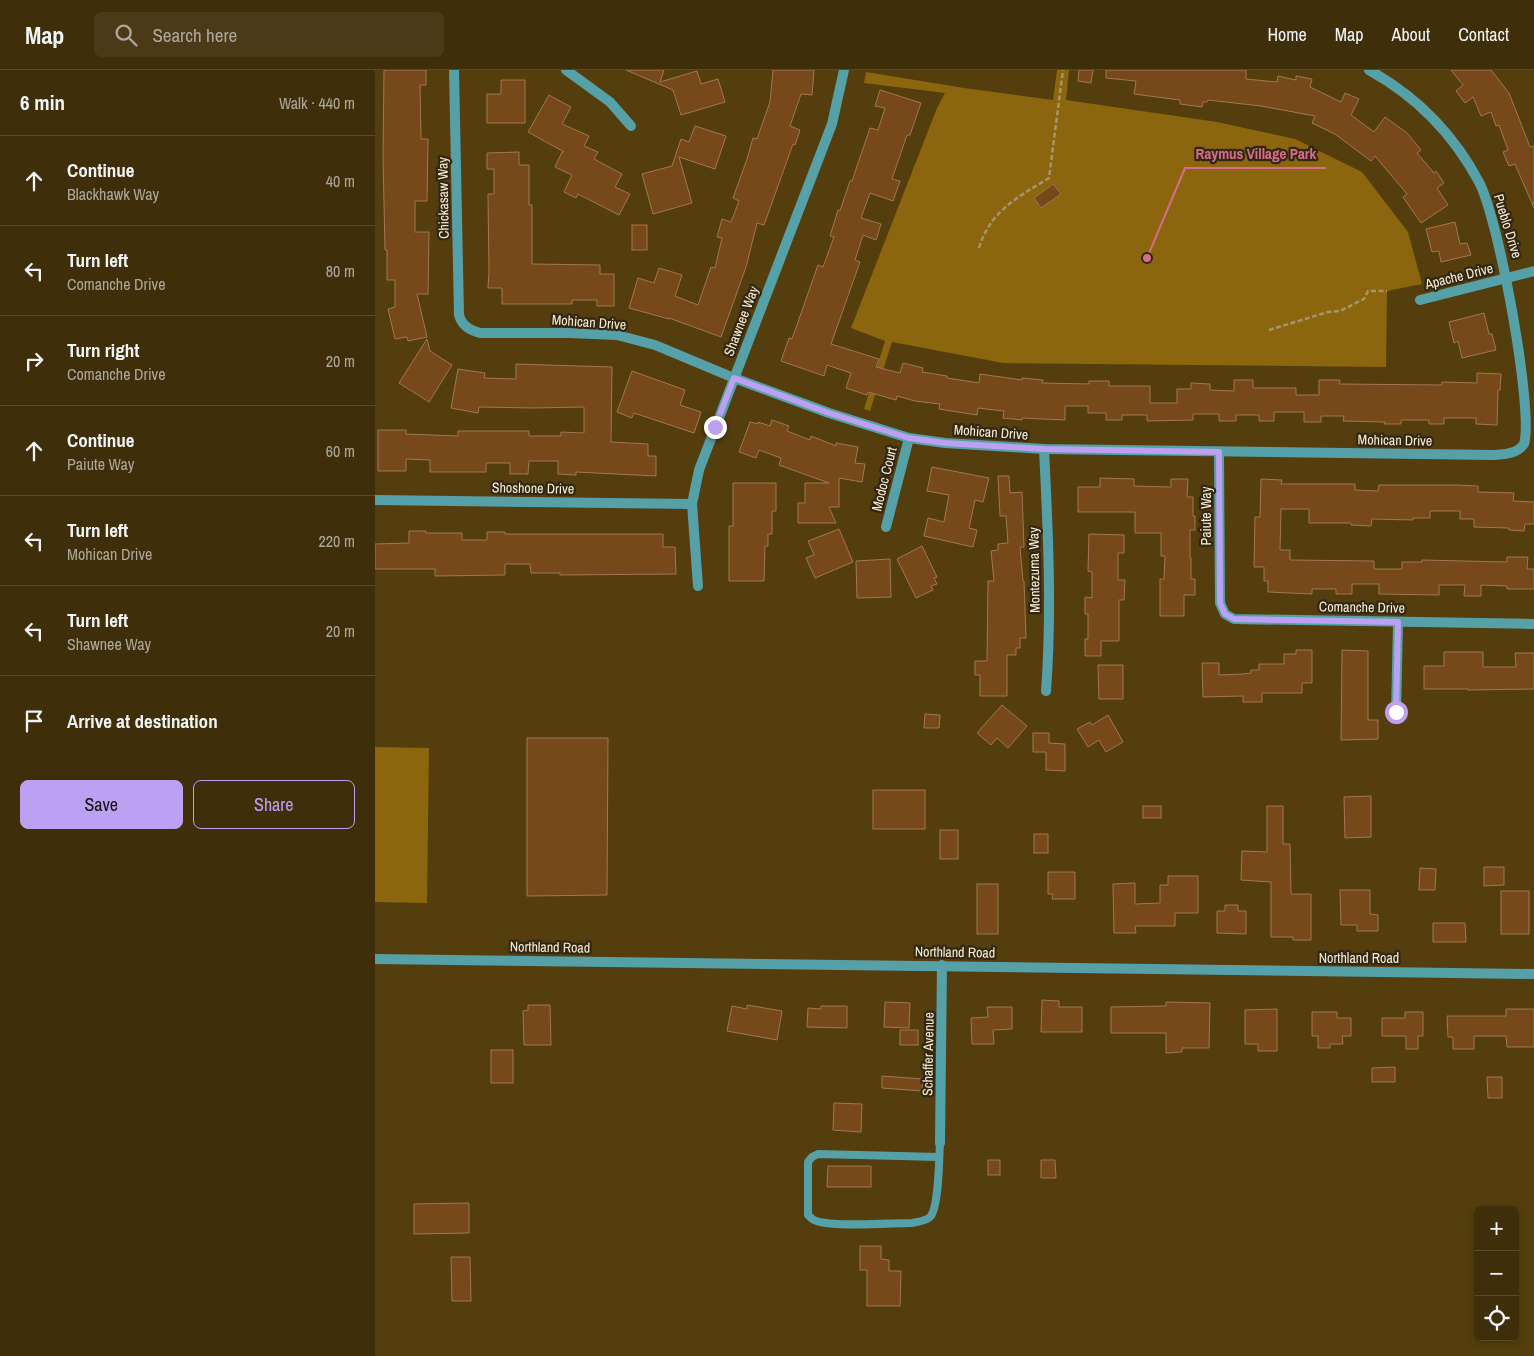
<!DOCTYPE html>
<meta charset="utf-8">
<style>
body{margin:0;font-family:"Archivo Narrow",sans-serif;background:#4a3a18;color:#f1f3f6}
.controls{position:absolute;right:15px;bottom:15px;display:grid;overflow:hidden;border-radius:8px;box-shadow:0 2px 8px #0003}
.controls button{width:45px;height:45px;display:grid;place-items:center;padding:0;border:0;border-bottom:1px solid #584a2b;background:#3f2e0a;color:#f1f3f6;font:25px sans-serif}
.stop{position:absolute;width:15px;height:15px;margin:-11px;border:4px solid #bca0f2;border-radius:50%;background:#fff}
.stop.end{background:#bca0f2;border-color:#fff;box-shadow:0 1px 5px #0008}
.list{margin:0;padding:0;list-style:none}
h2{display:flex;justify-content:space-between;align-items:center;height:65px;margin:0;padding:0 20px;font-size:21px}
h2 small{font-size:16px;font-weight:400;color:#ada89c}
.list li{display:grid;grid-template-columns:32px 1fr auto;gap:15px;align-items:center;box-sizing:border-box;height:90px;padding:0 20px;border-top:1px solid #584a2b}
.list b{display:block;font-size:19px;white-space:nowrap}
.list p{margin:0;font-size:16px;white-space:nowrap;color:#ada89c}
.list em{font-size:16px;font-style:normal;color:#ada89c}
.actions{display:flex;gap:10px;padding:15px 20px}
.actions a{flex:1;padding:11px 0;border:1px solid #bca0f2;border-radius:8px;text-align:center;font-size:18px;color:#bca0f2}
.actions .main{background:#bca0f2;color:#111}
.icon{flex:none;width:28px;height:28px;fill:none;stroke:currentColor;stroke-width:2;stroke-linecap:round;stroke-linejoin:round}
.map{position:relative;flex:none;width:1159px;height:1286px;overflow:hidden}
header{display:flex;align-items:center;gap:30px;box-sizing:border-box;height:70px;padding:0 25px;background:#3f2e0a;border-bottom:1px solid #584a2b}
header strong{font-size:24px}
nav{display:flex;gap:28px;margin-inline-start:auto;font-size:18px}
.search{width:350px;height:45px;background:#4a3a18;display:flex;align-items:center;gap:12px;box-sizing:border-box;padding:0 18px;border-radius:8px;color:#ada89c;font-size:19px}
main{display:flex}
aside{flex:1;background:#3f2e0a}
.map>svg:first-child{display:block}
.green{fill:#8b660e}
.building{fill:#76481a;stroke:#a07855}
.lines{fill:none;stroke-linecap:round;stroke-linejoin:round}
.path{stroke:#a79570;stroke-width:2.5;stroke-dasharray:5 2.5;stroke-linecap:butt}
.service{stroke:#55a1a7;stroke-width:8}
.minor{stroke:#55a1a7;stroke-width:10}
.route{stroke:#bca0f2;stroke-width:6}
.labels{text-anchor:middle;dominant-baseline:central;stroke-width:4.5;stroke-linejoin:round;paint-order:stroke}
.street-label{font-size:14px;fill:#faedd4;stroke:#312713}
.leader{fill:none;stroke:#d86d8b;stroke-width:2}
.callout-dot{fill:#d86d8b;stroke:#312713;stroke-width:2}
.callout-label{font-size:15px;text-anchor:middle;font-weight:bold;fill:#d86d8b;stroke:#312713;stroke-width:4.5;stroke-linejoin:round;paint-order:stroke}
</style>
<header>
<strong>Map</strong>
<div class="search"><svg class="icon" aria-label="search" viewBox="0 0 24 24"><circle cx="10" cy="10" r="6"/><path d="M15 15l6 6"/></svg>Search here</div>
<nav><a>Home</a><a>Map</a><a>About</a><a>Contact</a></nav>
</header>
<main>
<aside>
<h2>6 min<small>Walk · 440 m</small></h2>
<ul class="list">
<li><svg class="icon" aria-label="ahead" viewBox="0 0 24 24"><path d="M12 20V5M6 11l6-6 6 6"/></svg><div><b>Continue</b><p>Blackhawk Way</p></div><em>40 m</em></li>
<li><svg class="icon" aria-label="left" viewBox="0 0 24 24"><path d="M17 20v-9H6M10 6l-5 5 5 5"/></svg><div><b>Turn left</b><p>Comanche Drive</p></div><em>80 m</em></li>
<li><svg class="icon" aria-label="right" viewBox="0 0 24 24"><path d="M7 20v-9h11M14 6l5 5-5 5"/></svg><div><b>Turn right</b><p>Comanche Drive</p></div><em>20 m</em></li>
<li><svg class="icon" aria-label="ahead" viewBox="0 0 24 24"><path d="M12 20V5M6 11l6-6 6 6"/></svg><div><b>Continue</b><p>Paiute Way</p></div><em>60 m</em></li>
<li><svg class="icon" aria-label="left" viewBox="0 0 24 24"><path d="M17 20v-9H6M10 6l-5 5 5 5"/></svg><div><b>Turn left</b><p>Mohican Drive</p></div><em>220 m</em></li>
<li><svg class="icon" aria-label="left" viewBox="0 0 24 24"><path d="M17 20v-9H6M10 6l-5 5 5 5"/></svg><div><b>Turn left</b><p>Shawnee Way</p></div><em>20 m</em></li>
<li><svg class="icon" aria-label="arrive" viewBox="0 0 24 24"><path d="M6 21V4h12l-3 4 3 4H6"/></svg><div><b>Arrive at destination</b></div></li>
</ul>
<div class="actions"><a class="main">Save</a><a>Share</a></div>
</aside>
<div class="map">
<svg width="1159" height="1286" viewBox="0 0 1159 1286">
<rect width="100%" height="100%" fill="#543e0d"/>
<g class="green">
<polygon points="682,0 694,0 691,30 842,52 920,69 987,102 1033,162 1047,214 1012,221 1011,297 628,293 517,272 495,341 489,339 510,271 476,258 562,38 570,23 489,13 491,2 589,18 678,30"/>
<polygon points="0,677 54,678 52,833 0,832"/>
</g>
<g class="building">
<polygon points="9,0 51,0 51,15 45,15 46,69 53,69 52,131 40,131 40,162 54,162 53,224 42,224 52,267 33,271 32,267 20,269 13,239 20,237 20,210 12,210 12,180 10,180 8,86"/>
<polygon points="251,0 289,0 285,12 322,1 326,14 343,9 350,32 306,45 298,20"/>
<polygon points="398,0 439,0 437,25 426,24 415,56 425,60 420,75 418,74 389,155 382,153 371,197 346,267 294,248 294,249 254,238 263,208 279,213 284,198 307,205 300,226 323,235 336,197 340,198 347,168 342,167 347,149 356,152 364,131 358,128 372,89 378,68 382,69 395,32"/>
<polygon points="704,0 718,0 716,13 703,11"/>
<polygon points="731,0 871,0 871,9 902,12 903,6 921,10 921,6 937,9 935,17 966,32 970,23 984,29 976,45 999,62 1010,47 1032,63 1046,80 1042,83 1059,103 1061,101 1069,113 1062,118 1073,135 1046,153 1028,127 1032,124 1000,86 996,91 960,64 937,53 940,46 886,36 833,30 832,32 828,32 827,37 805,34 805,30 759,24 761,11 731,8"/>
<polygon points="1076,0 1116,0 1134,23 1155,77 1159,76 1159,138 1140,94 1134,96 1128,82 1133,80 1124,55 1121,56 1116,42 1106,46 1098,27 1090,33 1081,21 1088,15"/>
<polygon points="126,10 150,10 150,53 112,53 112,24 126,24"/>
<polygon points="505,20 546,33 535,65 532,65 517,109 525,111 518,131 495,123 486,148 506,154 501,170 488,165 480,190 485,192 456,274 504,289 501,297 525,303 528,293 548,298 547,302 572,306 572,308 604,313 605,304 647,310 647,308 668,310 667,313 714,314 714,311 734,311 734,316 775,316 775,333 802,333 802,319 816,319 816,313 835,314 835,320 859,321 859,310 878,310 878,318 921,318 921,325 944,325 944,310 965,310 964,314 1067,315 1067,312 1102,313 1102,303 1126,304 1125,320 1123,320 1122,355 1101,354 1101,348 1069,348 1069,354 1054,354 1054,350 1026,350 1026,354 1009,354 1010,352 968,351 969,346 946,346 946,352 929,352 929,342 899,342 899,351 884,351 884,345 861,345 861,351 844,351 844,344 818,344 818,350 772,351 772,345 747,345 747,350 731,350 731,343 713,343 713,336 690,336 690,350 647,348 647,350 628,348 629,341 603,338 602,345 564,339 565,334 540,331 522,326 521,330 493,322 492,325 471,318 476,303 452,295 449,306 406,291 414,268 417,269 443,195 448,197 459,167 455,166 463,140 465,141 475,111 477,111 495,58 503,60 510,38 500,36"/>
<polygon points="174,25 196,37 187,54 214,66 209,76 223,82 219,89 247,104 240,117 255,124 244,145 203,124 201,128 189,122 197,105 180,97 187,82 189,82 153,62"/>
<polygon points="320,56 351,66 340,99 304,87 317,133 278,144 267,104 297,96 306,69 314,72"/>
<polygon points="144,82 144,95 154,95 154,135 157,135 157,194 225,195 225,204 239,204 239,236 222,236 222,230 197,230 197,234 127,234 127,218 113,218 114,201 113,124 119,124 119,99 112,99 112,83"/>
<polygon points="678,114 686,124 666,138 659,128"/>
<polygon points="1080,152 1085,174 1092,173 1096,185 1066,192 1064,181 1057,182 1051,159"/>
<rect x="257" y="155" width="15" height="25"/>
<polygon points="1109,243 1114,264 1117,264 1121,280 1087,288 1083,271 1079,273 1074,252"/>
<polygon points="52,269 55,281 77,295 54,332 24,313"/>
<polygon points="141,294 237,297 236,372 273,374 273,386 281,386 281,406 201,402 201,405 183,404 183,391 154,391 153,404 135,404 135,393 111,393 111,402 55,402 55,390 31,389 31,401 3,401 3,360 31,360 31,364 83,366 83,361 154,361 154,366 186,366 186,362 209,363 209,337 158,338 104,337 103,343 76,338 83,299 110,303 109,308 141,309"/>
<polygon points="257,301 310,320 305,335 326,342 319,363 259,343 257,348 242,342"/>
<polygon points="397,350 414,356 412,361 435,370 436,366 461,376 461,373 483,377 480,393 490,394 487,412 464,408 464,437 454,437 461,453 423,453 423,433 430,433 430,413 454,413 404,395 406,388 384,380 381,388 364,382 375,352 383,354 383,352 395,356"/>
<polygon points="557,397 614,408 608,432 600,430 594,458 602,460 598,477 549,466 553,448 569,452 574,425 552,421"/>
<polygon points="623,406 634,406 635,423 647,422 649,477 645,477 648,511 649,511 651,568 645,568 645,578 641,578 641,585 632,585 632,626 605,626 605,605 600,605 600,591 612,591 613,511 619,511 616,481 623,480 623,474 633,473 631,446 625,446"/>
<polygon points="725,408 759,409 759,416 796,417 796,409 813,409 812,427 818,427 818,446 820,446 820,460 815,460 815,488 816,488 816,509 820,509 820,525 809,525 809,546 785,546 785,509 789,509 790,486 786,486 786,463 760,463 760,442 703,442 703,417 725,417"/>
<polygon points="886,409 907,410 906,414 980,414 980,420 1003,421 1004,415 1080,415 1103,416 1103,422 1139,423 1138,431 1159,432 1159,454 1150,454 1149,461 1134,460 1134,458 1099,457 1099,449 1085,449 1085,441 1055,441 1055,448 1038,448 1038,450 997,449 996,456 976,455 976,453 934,453 934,439 906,439 905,480 915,480 915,490 999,491 999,499 1027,499 1027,492 1047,492 1047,490 1132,492 1132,487 1153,487 1152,499 1159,499 1159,519 1132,519 1132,516 1106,515 1106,526 1089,526 1090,515 1064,515 1064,525 1004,524 1004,514 977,514 977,524 961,524 961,519 937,519 937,524 893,522 893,511 889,511 889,497 879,497 880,447 885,447"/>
<polygon points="358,413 401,413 401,441 397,441 397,464 393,464 393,476 390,476 389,511 354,511 354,456 358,456"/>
<polygon points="464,459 478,492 440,508 431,488 439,485 433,471"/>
<polygon points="34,461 51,461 51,463 87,463 87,470 112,470 112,462 130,462 130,464 288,464 288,477 300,477 301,504 185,505 185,503 156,503 155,494 130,494 130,505 60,506 60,499 0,499 0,474 34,473"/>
<polygon points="714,464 749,465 749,483 743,483 743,510 750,510 749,530 744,530 744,571 726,571 726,586 710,586 710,569 713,569 713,544 710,544 710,527 717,528 717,502 713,501"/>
<polygon points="547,476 562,507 559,508 562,514 556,516 558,520 541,528 522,489"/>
<polygon points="515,489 516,527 482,528 481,491"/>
<polygon points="921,580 937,580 937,613 927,613 927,623 887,623 887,632 868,632 868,626 828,627 827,593 844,593 844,605 868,604 876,603 876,600 884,600 884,594 909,594 909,584 921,584"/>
<polygon points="967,580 993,581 993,650 1003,650 1003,669 966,670"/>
<polygon points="1069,582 1108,582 1108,597 1141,597 1140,583 1159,583 1159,619 1093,620 1093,619 1049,619 1049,596 1069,596"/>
<polygon points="723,595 748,595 748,629 724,629"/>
<polygon points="627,635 652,656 633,678 622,668 616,675 602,663"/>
<polygon points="550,644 565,645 564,658 549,658"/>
<polygon points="733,645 748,672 731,682 724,670 713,677 702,659 715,652 717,655"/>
<polygon points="658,663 674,663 674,673 690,674 690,701 671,700 671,682 658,682"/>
<polygon points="152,668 233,668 232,825 152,826"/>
<rect x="498" y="720" width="52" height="39"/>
<polygon points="996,726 996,767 970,768 969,727"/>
<rect x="768" y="736" width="18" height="12"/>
<polygon points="892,736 908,736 908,774 915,774 916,824 936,824 936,870 918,870 918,867 896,867 896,812 866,810 867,781 892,782"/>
<rect x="565" y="760" width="18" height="29"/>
<rect x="659" y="764" width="14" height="19"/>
<polygon points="1109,797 1129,797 1129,815 1109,816"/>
<polygon points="1045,798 1061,799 1060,820 1044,820"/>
<polygon points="673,802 700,802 700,829 677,829 678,824 673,824"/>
<polygon points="793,806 823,806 823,843 800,843 800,856 760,856 761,863 739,863 738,814 760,813 760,834 785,833 785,815 793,815"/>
<rect x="602" y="814" width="21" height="50"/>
<polygon points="965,820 995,820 995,844 1003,845 1003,861 982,861 982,855 966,855"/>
<rect x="1126" y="821" width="28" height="43"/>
<polygon points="850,835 863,835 863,841 871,841 871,864 842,863 842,841 850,841"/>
<polygon points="1058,853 1090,853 1091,872 1058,872"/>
<polygon points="667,930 684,931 684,937 707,937 707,962 666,962"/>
<polygon points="510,932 535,933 534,958 509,957"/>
<polygon points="791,932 835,933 834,978 807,978 807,982 791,983 791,963 736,963 736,937 791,936"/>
<polygon points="153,935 175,935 176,975 149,975 148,941 153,940"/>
<polygon points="372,935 407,941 402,970 352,961 357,936 372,939"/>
<polygon points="446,936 472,936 472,958 432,957 433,938 446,939"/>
<polygon points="612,937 637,937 637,959 618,960 619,974 597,974 596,948 613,947"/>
<polygon points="902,939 902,981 883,981 883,974 870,974 870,940"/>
<polygon points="1131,939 1159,939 1159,977 1132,977 1131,966 1099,966 1099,979 1078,979 1078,967 1073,967 1072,946 1131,946"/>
<polygon points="937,942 962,942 962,948 976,948 976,966 967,966 968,974 955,974 955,978 943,978 943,966 937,966"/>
<polygon points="1030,942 1048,942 1048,966 1043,966 1043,979 1031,979 1031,966 1007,966 1007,948 1030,948"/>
<rect x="525" y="960" width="18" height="15"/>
<rect x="116" y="980" width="22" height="33"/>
<polygon points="1020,997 1020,1012 997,1012 997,998"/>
<polygon points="507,1006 548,1009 547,1021 507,1018"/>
<polygon points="1112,1007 1127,1007 1127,1028 1113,1028"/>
<polygon points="459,1033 487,1034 486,1062 458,1060"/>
<rect x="613" y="1090" width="12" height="15"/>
<polygon points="666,1090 680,1090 681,1108 666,1108"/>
<polygon points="453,1096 496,1096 496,1117 452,1117"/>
<polygon points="94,1133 94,1163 39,1164 39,1134"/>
<polygon points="485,1176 506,1176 506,1189 514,1190 514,1201 526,1201 525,1236 492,1236 492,1200 485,1200"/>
<polygon points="76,1187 95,1187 96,1231 77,1231"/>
</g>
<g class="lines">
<g class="path">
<path d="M 604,178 C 615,141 643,127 674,108 L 688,0"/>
<polyline points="894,260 953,242 965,241 989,229 993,221 1012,221"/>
</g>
<path class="service" d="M 564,1087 L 443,1084 L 437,1087 L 433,1092 L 433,1145 C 435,1147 437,1149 439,1150 C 454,1158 517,1153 537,1153 C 542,1152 551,1151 555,1147 C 564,1138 564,1088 565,1073"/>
<g class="minor">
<path d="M 79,0 L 84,245 C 87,256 95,260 105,263 L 194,263 L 242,265 L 280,275 L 359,308 L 454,343 L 534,368 L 570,373 L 669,379 L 1119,385 C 1130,384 1142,384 1149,374 C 1159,341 1124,150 1104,112 C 1079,65 1041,26 994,0"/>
<polyline points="191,0 235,32 256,56"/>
<polyline points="1045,230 1159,201"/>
<path d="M 669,379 C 673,460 677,540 671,621"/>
<polyline points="844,382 845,533 850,544 859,549 1159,554"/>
<polyline points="0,430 317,434"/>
<polyline points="511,457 534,368"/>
<polyline points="323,516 317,434 324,400 457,54 469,0"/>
<polyline points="1021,643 1023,552"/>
<polyline points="0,889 1159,904"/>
<polyline points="565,1073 567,895"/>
</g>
</g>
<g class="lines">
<polyline class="route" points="340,357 359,308 454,343 534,368 570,373 669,379 844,382 845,533 850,544 859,549 1023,552 1021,642"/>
</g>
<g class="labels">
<g class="street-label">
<text transform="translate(68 128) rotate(-91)">Chickasaw Way</text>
<text transform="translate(1133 156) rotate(73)">Pueblo Drive</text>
<text transform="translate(1084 206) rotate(-14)">Apache Drive</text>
<text transform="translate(366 251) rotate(-69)">Shawnee Way</text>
<text transform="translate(214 252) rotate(4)">Mohican Drive</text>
<text transform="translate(616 362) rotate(4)">Mohican Drive</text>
<text transform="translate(1020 370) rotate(1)">Mohican Drive</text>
<text transform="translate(509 409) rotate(-76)">Modoc Court</text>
<text transform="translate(158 418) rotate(1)">Shoshone Drive</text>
<text transform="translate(831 446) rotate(-90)">Paiute Way</text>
<text transform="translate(659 500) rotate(-91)">Montezuma Way</text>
<text transform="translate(987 537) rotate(1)">Comanche Drive</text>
<text transform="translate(175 877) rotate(1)">Northland Road</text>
<text transform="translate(580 882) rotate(1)">Northland Road</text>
<text x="984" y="888">Northland Road</text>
<text transform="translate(553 984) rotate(-89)">Schaffer Avenue</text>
</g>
</g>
<path class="leader" d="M772 188L810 98H951"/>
<circle class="callout-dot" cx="772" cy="188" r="5"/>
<g class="callout-label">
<text x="881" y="89">Raymus Village Park</text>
</g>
</svg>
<div class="controls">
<button>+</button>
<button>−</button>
<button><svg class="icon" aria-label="locate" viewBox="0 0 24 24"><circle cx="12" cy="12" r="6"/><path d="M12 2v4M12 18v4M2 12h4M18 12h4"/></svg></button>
</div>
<div class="stop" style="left:1021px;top:642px"></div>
<div class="stop end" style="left:340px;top:357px"></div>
</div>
</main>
